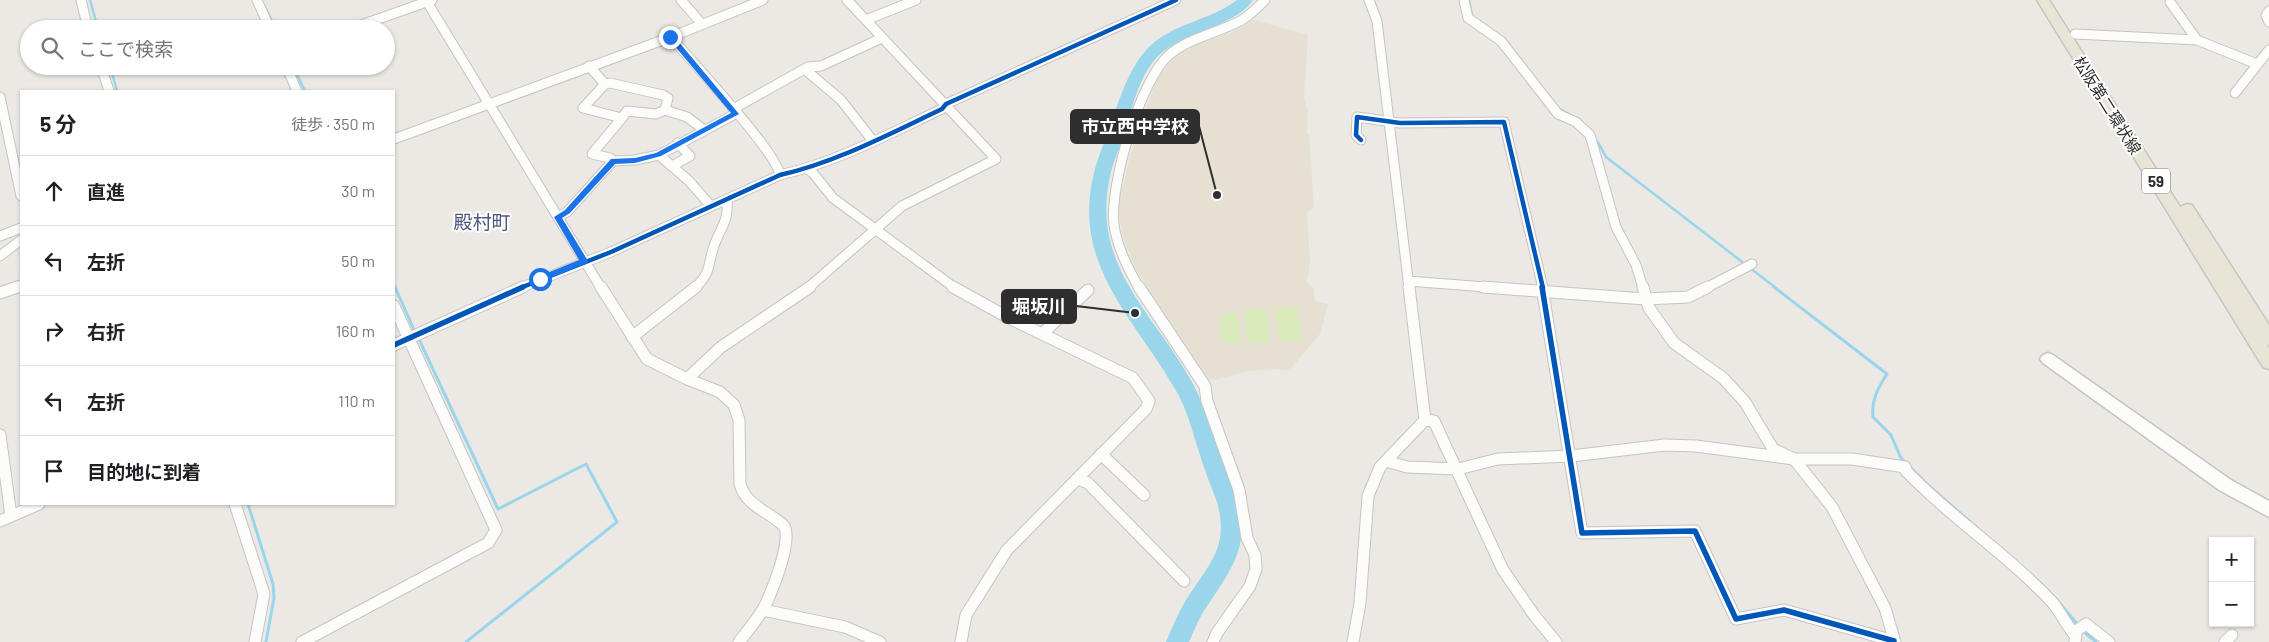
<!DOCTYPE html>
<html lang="ja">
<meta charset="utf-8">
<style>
body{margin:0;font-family:Barlow,"Noto Sans JP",sans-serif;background:#f2f2f2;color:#202124}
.controls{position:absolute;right:15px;bottom:15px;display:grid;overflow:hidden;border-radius:0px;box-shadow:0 1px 4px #0004}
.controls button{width:45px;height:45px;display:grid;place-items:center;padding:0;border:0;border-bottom:1px solid #e0e0e0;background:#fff;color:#202124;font:25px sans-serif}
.stop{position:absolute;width:15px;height:15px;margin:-11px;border:4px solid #1a73e8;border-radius:50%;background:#fff}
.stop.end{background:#1a73e8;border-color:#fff;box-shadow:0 1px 5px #0008}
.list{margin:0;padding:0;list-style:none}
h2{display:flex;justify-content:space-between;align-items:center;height:65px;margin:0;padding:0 20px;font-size:21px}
h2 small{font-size:16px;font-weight:400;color:#757577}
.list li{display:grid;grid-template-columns:32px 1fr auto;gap:15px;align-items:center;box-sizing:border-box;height:70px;padding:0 20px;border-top:1px solid #e0e0e0}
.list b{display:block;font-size:19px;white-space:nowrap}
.list em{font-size:16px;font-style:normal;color:#757577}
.icon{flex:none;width:28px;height:28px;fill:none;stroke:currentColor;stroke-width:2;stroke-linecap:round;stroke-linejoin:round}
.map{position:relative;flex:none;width:2269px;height:642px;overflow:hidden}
.search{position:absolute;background:#fff;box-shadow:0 1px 4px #0004;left:20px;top:20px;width:375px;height:55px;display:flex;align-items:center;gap:12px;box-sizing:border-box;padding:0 18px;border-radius:28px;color:#757577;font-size:19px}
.panel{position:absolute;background:#fff;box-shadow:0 1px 4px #0004;left:20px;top:90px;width:375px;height:415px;border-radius:0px}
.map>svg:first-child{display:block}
.education{fill:#e6e0d3}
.pitch{fill:#d9eabb}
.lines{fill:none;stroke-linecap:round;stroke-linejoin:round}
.stream-far1{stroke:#99d6ec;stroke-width:2.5}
.stream{stroke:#99d6ec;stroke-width:3}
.river{fill:#99d6ec;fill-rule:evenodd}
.street-far1-casing{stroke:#c5c4c5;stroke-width:11}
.street-casing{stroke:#c5c4c5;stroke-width:13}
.secondary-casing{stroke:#c5c4c5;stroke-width:3}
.primary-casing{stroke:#c6c5c4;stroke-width:3}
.street-far1{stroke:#fcfcfb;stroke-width:9}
.street{stroke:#fcfcfb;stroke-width:11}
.secondary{fill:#fcfcfb;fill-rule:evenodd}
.primary{fill:#e8e4d6;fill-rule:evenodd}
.cycleway-far1-casing{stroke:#fff;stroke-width:7}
.cycleway-casing{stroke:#fff;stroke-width:9}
.cycleway-far1{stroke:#0057b8;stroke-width:4.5}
.cycleway{stroke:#0057b8;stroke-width:5.5}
.route{fill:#1a73e8}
.labels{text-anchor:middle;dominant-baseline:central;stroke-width:4;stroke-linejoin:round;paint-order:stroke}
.shield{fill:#fff;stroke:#6d6d6d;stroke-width:1}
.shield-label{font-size:15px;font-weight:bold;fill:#2e2e2e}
.street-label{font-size:16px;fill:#2e2e2e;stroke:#fff}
.quarter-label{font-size:19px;fill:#4d5680;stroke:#fff}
.leader{fill:none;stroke:#2e2e2e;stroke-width:2}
.callout-dot{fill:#2e2e2e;stroke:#fff;stroke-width:2}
.callout{fill:#2e2e2e;stroke:#2e2e2e;stroke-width:2}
.callout-label{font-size:18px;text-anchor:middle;font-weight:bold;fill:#fff}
</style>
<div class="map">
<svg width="2269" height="642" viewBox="0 0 2269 642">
<rect width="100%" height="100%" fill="#ece8e4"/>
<polygon class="education" points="1254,20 1308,35 1304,98 1308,111 1307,134 1309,135 1314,207 1307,213 1310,261 1307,282 1314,289 1315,301 1328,304 1320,334 1292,367 1286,371 1278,369 1249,371 1214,380 1207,378 1166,318 1135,267 1123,238 1118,208 1129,160 1156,80 1177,55 1187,47 1232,32"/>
<g class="pitch">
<polygon points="1275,307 1297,307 1302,341 1279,341"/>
<polygon points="1245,310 1267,310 1270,342 1247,343"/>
<polygon points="1220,314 1238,314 1239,343 1220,342"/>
</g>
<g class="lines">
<g class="stream-far1">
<polyline points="90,0 98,29"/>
<polyline points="1469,0 1472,16 1475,18"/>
<polyline points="265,7 276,29"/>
<polyline points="110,66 117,91"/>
<polyline points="293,66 305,91"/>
<path d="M 1558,108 C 1586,124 1591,128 1606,157 L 1776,288"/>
<polyline points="394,285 395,288"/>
</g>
<g class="stream">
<polyline points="395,287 415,332"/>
<path d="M 1774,287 L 1887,374 C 1878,388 1871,400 1873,417 L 1891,435 L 1901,458 L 1929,486 L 1975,526"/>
<polyline points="418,337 498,509 586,464 617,522 466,642"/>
<polyline points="248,504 273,584 274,598 266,642"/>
<polyline points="2056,599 2084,632 2096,642"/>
</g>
<path class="river" d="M 1237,0 L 1253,0 C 1233,30 1178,29 1152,63 C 1137,83 1131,113 1123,137 C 1119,150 1113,162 1110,176 C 1090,268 1156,314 1194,386 C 1206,409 1213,435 1222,460 C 1226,474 1233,488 1238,502 C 1252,550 1225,577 1202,614 C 1197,623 1193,633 1189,642 L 1166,642 C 1172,628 1178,613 1186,600 C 1208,565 1230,547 1217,502 C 1211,486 1204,469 1199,452 C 1192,431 1187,408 1175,389 C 1135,319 1073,266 1093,177 C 1097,159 1105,141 1111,123 C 1121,96 1129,67 1150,46 C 1174,23 1211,20 1237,0 Z"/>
<g class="street-far1-casing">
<g id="street-far1">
<polyline points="81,0 88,29"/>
<polyline points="257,0 270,29"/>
<polyline points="681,0 702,24"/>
<polyline points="1369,0 1377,21 1409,288"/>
<polyline points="1464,0 1468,18 1501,41 1558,114 1576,122 1590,135 1616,227 1636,265 1643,288"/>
<polyline points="427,2 601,288"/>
<polyline points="2170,2 2197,40"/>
<polyline points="2269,11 2266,15 2269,22"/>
<polyline points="866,20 916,0"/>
<polyline points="350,29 432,0"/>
<polyline points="2075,34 2197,40 2257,64"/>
<path d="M 671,37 C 691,61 776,151 780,175"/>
<polyline points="101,66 109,91"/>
<polyline points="286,66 297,91"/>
<polyline points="589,66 605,84 583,108 622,118 592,154 610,158 613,161"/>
<polyline points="808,67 808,72 841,100 873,141"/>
<polyline points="605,84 610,83 663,95 668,98 665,110 687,117 703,129"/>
<polyline points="2235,93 2269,50"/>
<polyline points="0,97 21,196"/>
<polyline points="733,109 808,67 821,66 882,38"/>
<polyline points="622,118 627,111 656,114 665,110"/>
<polyline points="394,139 671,37 763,0"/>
<polyline points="1361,140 1356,135 1357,117 1400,123 1504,122 1543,288"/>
<polyline points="659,155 689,181 711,206"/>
<polyline points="672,166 690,156 678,143"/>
<polyline points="807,169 813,173 833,198 955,288"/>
<polyline points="558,217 567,212 613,161 635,160 659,155 735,114"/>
<polyline points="0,236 21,228"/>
<polyline points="0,256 21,240"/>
<polyline points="1408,281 1499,288"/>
<polyline points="13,288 21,285"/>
<path d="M 520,288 L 611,252 L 780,175 C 837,162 889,134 942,109 L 946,104 L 1176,0"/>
<path d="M 695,288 C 711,272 707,269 713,249 C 719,229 729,223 727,200"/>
<polyline points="808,288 902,206 996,159 847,0"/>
<path d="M 1139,288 C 1128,268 1117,247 1114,225 C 1109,187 1140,79 1170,54 C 1191,37 1218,33 1242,20 C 1251,14 1258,7 1265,0"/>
<polyline points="1706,288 1752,264"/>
</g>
</g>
<g class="street-casing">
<g id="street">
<path d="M 601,287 L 647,359 L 687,379 L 720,392 L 734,405 L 739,420 L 740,484 C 746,506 768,511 783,525 C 795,536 770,598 762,611 C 755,622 747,632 739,642"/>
<polyline points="953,287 1007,317 1133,378 1149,401 1146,409 1007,550 966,615 961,642"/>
<polyline points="1139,287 1205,386 1207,401 1239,490 1247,538 1255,555 1256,569 1250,586 1217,633 1213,642"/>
<polyline points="1483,287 1645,299 1688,297 1708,287"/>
<polyline points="1542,287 1582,533 1695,531 1736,619 1784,610 1894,641"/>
<polyline points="1643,287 1649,308 1674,343 1723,378 1745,402 1773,449 1794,459 1832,507 1885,608 1895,642"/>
<polyline points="0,293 17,287"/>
<polyline points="1043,333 1088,290"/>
<polyline points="632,337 696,287"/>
<polyline points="394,345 523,287"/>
<polyline points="687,379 721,347 810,287"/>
<polyline points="1425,420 1434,421 1503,570 1534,615 1556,642"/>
<polyline points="0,435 11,516"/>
<polyline points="1101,454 1144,495"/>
<path d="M 1386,461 L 1407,467 L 1458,469 L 1498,459 L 1571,456 L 1665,445 L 1696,446 L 1794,459 L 1852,459 L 1905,467 L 1906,471 C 1951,518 2007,554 2052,602 C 2061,612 2066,626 2076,636 L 2075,642"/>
<polyline points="1077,479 1088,483 1184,581"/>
<polyline points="235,504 264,594 255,642"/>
<polyline points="0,521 39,504"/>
<polyline points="763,610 845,627 880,642"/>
<polyline points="2073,633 2086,624 2109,642"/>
<polyline points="302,642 488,543 496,530 394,306"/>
<polyline points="1353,642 1360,603 1368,496 1380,467 1425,420 1409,287"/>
<polyline points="2225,642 2232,635"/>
</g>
</g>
<g class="secondary-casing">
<polygon id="secondary" points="2048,353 2053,355 2231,480 2269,501 2269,517 2219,490 2043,363 2040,359 2043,355"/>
</g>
<g class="primary-casing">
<polygon id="primary" points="2037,0 2049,0 2180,207 2187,204 2192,205 2269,325 2269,345 2267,345 2269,348 2269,369 2263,367"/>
</g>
<use href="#street-far1" class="street-far1"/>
<use href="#street" class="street"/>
<use href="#secondary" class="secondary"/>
<use href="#primary" class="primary"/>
<g class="cycleway-far1-casing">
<g id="cycleway-far1">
<polyline points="1361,140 1356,135 1357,117 1400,123 1504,122 1543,288"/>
<path d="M 520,288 L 611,252 L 780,175 C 837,162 889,134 942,109 L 946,104 L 1176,0"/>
</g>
</g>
<g class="cycleway-casing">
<g id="cycleway">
<polyline points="1542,287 1582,533 1695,531 1736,619 1784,610 1894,641"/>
<polyline points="394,345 523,287"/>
</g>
</g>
<use href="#cycleway-far1" class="cycleway-far1"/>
<use href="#cycleway" class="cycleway"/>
</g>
<polygon class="route" points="668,35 673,35 739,114 661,156 635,163 615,164 570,213 562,218 588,261 587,263 543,281 537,281 537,277 579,260 554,217 565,210 611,159 635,158 656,153 731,113 668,38"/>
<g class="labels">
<rect class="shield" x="2142" y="168.5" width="28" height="25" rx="4"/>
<g class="shield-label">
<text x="2156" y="181">59</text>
</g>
<g class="street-label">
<text transform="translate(2108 105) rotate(58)">松阪第二環状線</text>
</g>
<g class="quarter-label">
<text x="482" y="221">殿村町</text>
</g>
</g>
<path class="leader" d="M1217 195L1199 126M1135 313L1076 306"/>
<g class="callout-dot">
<circle cx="1217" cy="195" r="5"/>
<circle cx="1135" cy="313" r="5"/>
</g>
<g class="callout">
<rect x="1071" y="110" width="128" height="33" rx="5"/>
<rect x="1002" y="290" width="74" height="33" rx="5"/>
</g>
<g class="callout-label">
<text x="1135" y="133">市立西中学校</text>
<text x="1039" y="313">堀坂川</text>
</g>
</svg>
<div class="controls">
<button>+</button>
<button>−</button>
</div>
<div class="stop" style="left:540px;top:279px"></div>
<div class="stop end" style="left:670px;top:37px"></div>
<div class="search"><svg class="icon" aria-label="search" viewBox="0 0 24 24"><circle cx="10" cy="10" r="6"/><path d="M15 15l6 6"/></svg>ここで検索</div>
<section class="panel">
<h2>5 分<small>徒歩 · 350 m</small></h2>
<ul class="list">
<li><svg class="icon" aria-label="ahead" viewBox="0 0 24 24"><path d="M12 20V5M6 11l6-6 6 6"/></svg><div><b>直進</b></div><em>30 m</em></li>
<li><svg class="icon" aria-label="left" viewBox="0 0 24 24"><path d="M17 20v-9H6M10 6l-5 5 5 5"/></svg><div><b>左折</b></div><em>50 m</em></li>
<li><svg class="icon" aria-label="right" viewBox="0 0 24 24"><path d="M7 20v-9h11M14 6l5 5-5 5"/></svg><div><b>右折</b></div><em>160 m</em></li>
<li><svg class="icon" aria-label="left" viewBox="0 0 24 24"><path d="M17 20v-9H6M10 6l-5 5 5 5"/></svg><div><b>左折</b></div><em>110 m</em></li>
<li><svg class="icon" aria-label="arrive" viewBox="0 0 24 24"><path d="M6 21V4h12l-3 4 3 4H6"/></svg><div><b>目的地に到着</b></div></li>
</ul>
</section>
</div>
